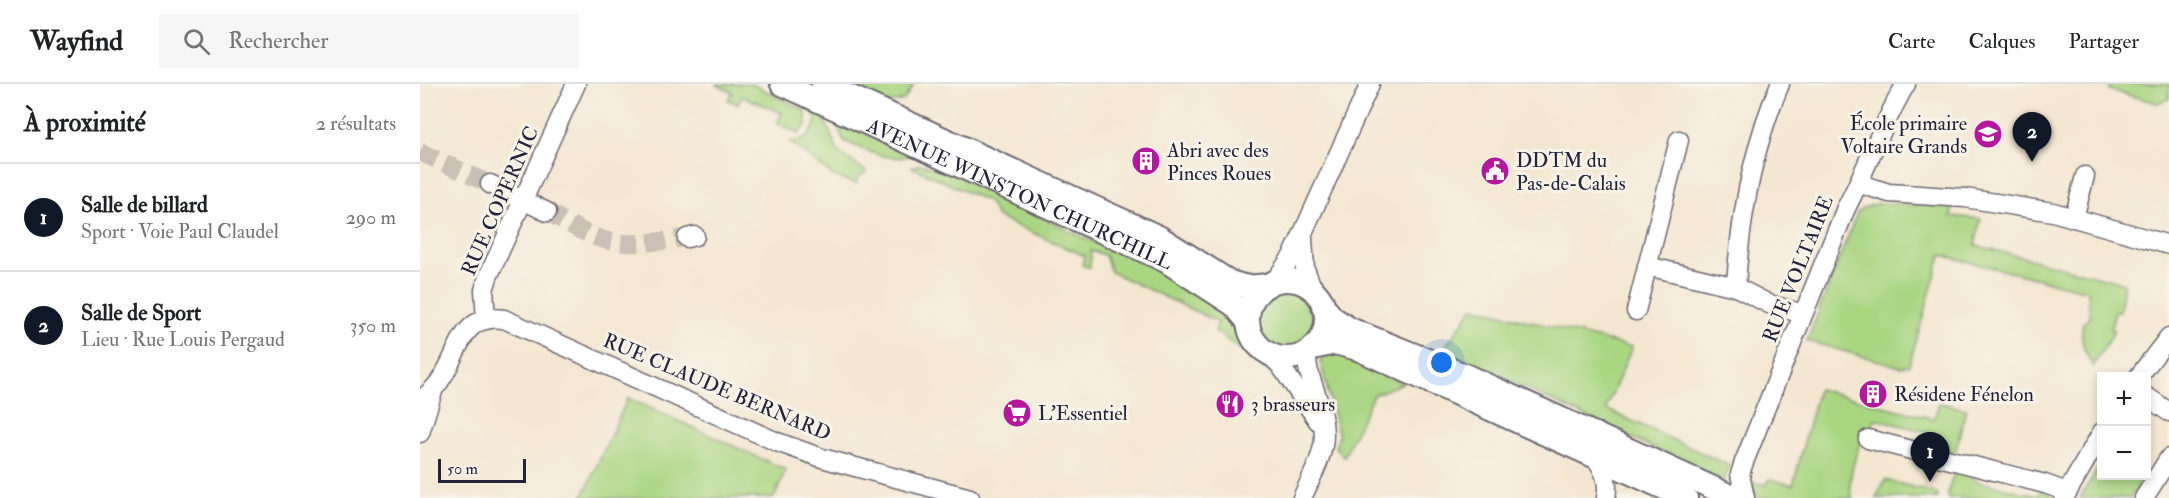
<!DOCTYPE html>
<html lang="fr">
<meta charset="utf-8">
<style>
body{margin:0;font-family:"IM FELL Double Pica",serif;background:#f6f6f6;color:#202124}
.controls{position:absolute;right:18px;bottom:18px;display:grid;overflow:hidden;border-radius:0px;box-shadow:0 3px 9px #0003}
.controls button{width:54px;height:54px;display:grid;place-items:center;padding:0;border:0;border-bottom:2px solid #e0e0e0;background:#fff;color:#202124;font:30px sans-serif}
.scale{position:absolute;left:18px;bottom:15px;width:88px;box-sizing:border-box;padding-left:6px;border:3px solid #22223b;border-top:0;font-size:16px;line-height:21px;white-space:nowrap;color:#22223b;-webkit-text-stroke:4px #f7f3e8;paint-order:stroke}
.you{position:absolute;left:1022px;top:279px;width:21px;height:21px;margin:-15px;border:4px solid #fff;border-radius:50%;background:#1a73e8;box-shadow:0 0 0 9px #1a73e833}
.badge{display:grid;place-items:center;width:39px;height:39px;border-radius:50%;background:#111827;color:#fff;font-size:20px;font-weight:700}
.pin{position:absolute;translate:-50% -50px;filter:drop-shadow(0 2px 3px #0008)}
.pin::after{content:'';position:absolute;top:32px;width:21px;height:18px;background:inherit;clip-path:polygon(0 0,100% 0,50% 100%)}
.list{margin:0;padding:0;list-style:none}
h2{display:flex;justify-content:space-between;align-items:center;height:78px;margin:0;padding:0 24px;font-size:26px}
h2 small{font-size:20px;font-weight:400;color:#757577}
.list li{display:grid;grid-template-columns:39px 1fr auto;gap:18px;align-items:center;box-sizing:border-box;height:108px;padding:0 24px;border-top:2px solid #e0e0e0}
.list b{display:block;font-size:22px;white-space:nowrap}
.list p{margin:0;font-size:20px;white-space:nowrap;color:#757577}
.list em{font-size:20px;font-style:normal;color:#757577}
.icon{flex:none;width:33px;height:33px;fill:none;stroke:currentColor;stroke-width:2;stroke-linecap:round;stroke-linejoin:round}
.map{position:relative;flex:none;width:1749px;height:414px;overflow:hidden}
header{display:flex;align-items:center;gap:36px;box-sizing:border-box;height:84px;padding:0 30px;background:#fff;border-bottom:2px solid #e0e0e0}
header strong{font-size:28px}
nav{display:flex;gap:33px;margin-inline-start:auto;font-size:21px}
.search{width:420px;height:54px;background:#f6f6f6;display:flex;align-items:center;gap:15px;box-sizing:border-box;padding:0 21px;border-radius:0px;color:#757577;font-size:22px}
main{display:flex}
aside{flex:1;background:#fff}
.map>svg:first-child{display:block}
.green{fill:#aad682;stroke:#667c5e;stroke-width:1.5}
.lines{fill:none;stroke-linecap:round;stroke-linejoin:round}
.minor-tunnel{stroke:#cac0b3;stroke-width:18;stroke-dasharray:18 9;stroke-linecap:butt}
.minor-casing{stroke:#6c6770;stroke-width:21}
.major-casing{stroke:#6c6770;stroke-width:26}
.minor{stroke:#fff;stroke-width:18}
.major{stroke:#fff;stroke-width:22}
.labels{text-anchor:middle;dominant-baseline:central;stroke-width:6;stroke-linejoin:round;paint-order:stroke}
.poi-label{font-size:20px;fill:#22223b;stroke:#f7f3e8;text-anchor:start}
.street-label{font-size:20px;fill:#22223b;stroke:#f7f3e8}
</style>
<header>
<strong>Wayfind</strong>
<div class="search"><svg class="icon" aria-label="search" viewBox="0 0 24 24"><circle cx="10" cy="10" r="6"/><path d="M15 15l6 6"/></svg>Rechercher</div>
<nav><a>Carte</a><a>Calques</a><a>Partager</a></nav>
</header>
<main>
<aside>
<h2>À proximité<small>2 résultats</small></h2>
<ul class="list">
<li><span class="badge">1</span><div><b>Salle de billard</b><p>Sport · Voie Paul Claudel</p></div><em>290 m</em></li>
<li><span class="badge">2</span><div><b>Salle de Sport</b><p>Lieu · Rue Louis Pergaud</p></div><em>350 m</em></li>
</ul>
</aside>
<div class="map">
<svg width="1749" height="414" viewBox="0 0 1749 414">
<rect width="100%" height="100%" fill="#f7f3e8"/>
<filter id="ink" filterUnits="userSpaceOnUse"><feTurbulence type="fractalNoise" baseFrequency=".0167" numOctaves="2"/><feDisplacementMap in="SourceGraphic" scale="12" xChannelSelector="R" yChannelSelector="G"/><feConvolveMatrix kernelMatrix="1 2 1 2 8 2 1 2 1" color-interpolation-filters="sRGB"/></filter>
<filter id="wash" filterUnits="userSpaceOnUse"><feTurbulence type="fractalNoise" baseFrequency=".008" numOctaves="4" result="noise"/><feDisplacementMap in="SourceGraphic" scale="24" xChannelSelector="R" yChannelSelector="G"/><feGaussianBlur stdDeviation="1.35" result="paint"/><feColorMatrix in="noise" values="0 0 0 0 0 0 0 0 0 0 0 0 0 0 0 0 0 1.4 0 .05"/><feComposite in="paint" operator="in"/></filter>
<g filter="url(#wash)">
<rect width="100%" height="100%" fill="#f4e7d1"/>
<g class="green">
<polygon points="295,0 332,0 386,27 386,41 378,50 357,39 362,29 322,12 318,20 308,16 312,8"/>
<polygon points="415,0 494,0 484,16 465,20"/>
<polygon points="1691,0 1749,0 1749,15 1737,19 1689,6"/>
<path d="M 391,22 L 404,34 L 418,68 L 447,88 L 438,94 L 436,100 L 414,92 L 370,58 C 386,58 392,50 396,36 Z"/>
<path d="M 421,39 L 495,70 C 469,80 448,67 424,57 L 418,44 Z"/>
<polygon points="500,80 531,89 666,155 725,174 804,227 816,242 828,267 853,290 795,247 798,238 691,188 685,171 671,167 670,184 662,181 665,172 577,133 569,118 492,83"/>
<path d="M 1459,119 L 1533,123 L 1531,132 L 1561,135 L 1555,161 L 1704,199 L 1700,228 L 1695,227 L 1691,245 L 1695,246 L 1673,282 C 1664,267 1659,257 1663,239 L 1670,234 L 1668,207 L 1521,171 L 1489,281 L 1481,283 L 1387,257 L 1437,129 L 1443,124 Z"/>
<circle cx="867" cy="235" r="31"/>
<polygon points="1053,223 1212,263 1186,325 1310,382 1304,397 1023,266"/>
<polygon points="922,270 932,278 983,299 953,311 924,373 915,363 919,352 900,276 906,271"/>
<path d="M 1398,305 L 1514,335 L 1519,319 L 1546,325 L 1536,366 L 1532,369 L 1508,362 L 1511,349 L 1455,335 L 1452,344 L 1443,347 C 1439,366 1424,397 1433,414 L 1337,414 L 1331,398 L 1346,401 L 1349,395 L 1373,401 Z"/>
<polygon points="208,314 366,386 354,414 162,414"/>
<polygon points="1681,379 1682,392 1723,392 1710,414 1660,414"/>
<polygon points="1536,384 1553,388 1552,396 1617,412 1622,406 1630,410 1630,414 1528,414 1528,406"/>
<polygon points="1465,396 1517,409 1518,414 1456,414"/>
</g>
</g>
<g filter="url(#ink)">
<g class="lines">
<g class="minor-tunnel">
<polyline points="0,68 70,100"/>
<path d="M 127,128 C 144,136 160,148 178,154 C 206,164 238,157 267,154"/>
</g>
<g class="minor-casing">
<g id="minor">
<path d="M 1360,0 C 1332,65 1320,133 1316,203 L 1349,220 L 1383,230"/>
<polyline points="70,100 127,128"/>
<polyline points="1440,100 1469,109 1545,114 1633,128 1749,161"/>
<polyline points="1654,134 1665,92"/>
<polyline points="267,154 275,152"/>
<polyline points="883,154 885,185 894,208"/>
<polyline points="1227,182 1316,203"/>
<polyline points="854,198 873,171 950,0"/>
<polyline points="1216,227 1259,56"/>
<polyline points="66,236 64,206 68,193 156,0"/>
<polyline points="845,267 860,281 898,337"/>
<polyline points="1719,292 1749,253"/>
<polyline points="1726,312 1749,328"/>
<path d="M 0,316 C 10,309 17,303 23,292 C 40,266 42,229 84,235 L 357,358 L 402,374 L 550,414"/>
<polyline points="0,349 13,307"/>
<polyline points="1448,355 1625,400 1647,408"/>
<path d="M 1177,376 C 1185,388 1189,399 1186,414"/>
<path d="M 882,414 C 901,372 912,360 897,313 C 892,296 886,286 887,268"/>
<path d="M 1325,414 L 1320,390 L 1324,378 L 1426,124 C 1447,84 1462,40 1486,0"/>
<polyline points="1644,414 1682,348"/>
<polyline points="1724,414 1749,374"/>
</g>
</g>
<g class="major-casing">
<g id="major">
<path id="s1" d="M 362,0 L 746,177 L 814,221 L 828,238"/>
<polyline points="403,0 739,153 810,198 827,203 848,201"/>
<circle cx="867" cy="235" r="39"/>
<polyline points="903,222 913,234 930,245 1047,292 1315,414"/>
<polyline points="893,264 915,259 938,265 1266,414"/>
</g>
</g>
<use href="#minor" class="minor"/>
<use href="#major" class="major"/>
</g>
</g>
<defs>
<g id="school-disc" transform="scale(1.5)"><circle r="9.5" fill="#b5179e" stroke="#f7f3e8"/><path d="M0-5L7-2L0 1L-7-2ZM-4 1L0 2.5L4 1V4Q0 6-4 4Z" fill="#fff"/></g>
<g id="building-disc" transform="scale(1.5)"><circle r="9.5" fill="#b5179e" stroke="#f7f3e8"/><path d="M-4-6H4V6H1V3H-1V6H-4ZM-2.5-4.3h1.7v1.8h-1.7ZM.8-4.3h1.7v1.8H.8ZM-2.5-1h1.7V.8h-1.7ZM.8-1h1.7V.8H.8Z" fill="#fff"/></g>
<g id="civic-disc" transform="scale(1.5)"><circle r="9.5" fill="#b5179e" stroke="#f7f3e8"/><path d="M-.6-6.5H3V-4.5H.6V-3L4-1V1h2V6H-6V1h2V-1L-.6-3ZM-1.2 2.5V6h2.4V2.5Z" fill="#fff"/></g>
<g id="restaurant-disc" transform="scale(1.5)"><circle r="9.5" fill="#b5179e" stroke="#f7f3e8"/><path d="M-5-6h1v4h1v-4h1v4h1v-4h1v5L-1.5 .5V6h-2V.5L-5-1ZM5-6V6H3V1.5H1.5Q1.5-4 5-6Z" fill="#fff"/></g>
<g id="supermarket-disc" transform="scale(1.5)"><circle r="9.5" fill="#b5179e" stroke="#f7f3e8"/><path d="M-6-5.5h2.5l.6 2H6L4.5 2H-2.5L-4.4-4H-6ZM-1.5 3.2a1.3 1.3 0 1 0 .1 0ZM3 3.2a1.3 1.3 0 1 0 .1 0Z" fill="#fff"/></g>
</defs>
<g fill-rule="evenodd">
<use href="#school-disc" x="1568" y="50"/>
<use href="#building-disc" x="726" y="77"/>
<use href="#civic-disc" x="1075" y="87"/>
<use href="#building-disc" x="1453" y="310"/>
<use href="#restaurant-disc" x="810" y="320"/>
<use href="#supermarket-disc" x="597" y="329"/>
</g>
<g class="labels">
<g class="poi-label">
<text x="1547" y="39" text-anchor="end">École primaire<tspan x="1547" dy="23">Voltaire Grands</tspan></text>
<text x="747" y="66">Abri avec des<tspan x="747" dy="23">Pinces Roues</tspan></text>
<text x="1096" y="76">DDTM du<tspan x="1096" dy="23">Pas-de-Calais</tspan></text>
<text x="1474" y="310">Résidene Fénelon</text>
<text x="831" y="320">3 brasseurs</text>
<text x="618" y="329">L’Essentiel</text>
</g>
<g class="street-label">
<text stroke="none"><textPath href="#s1" startOffset="262">AVENUE WINSTON CHURCHILL</textPath></text>
<text transform="translate(80 117) rotate(-66)">RUE COPERNIC</text>
<text transform="translate(1378 185) rotate(-68)">RUE VOLTAIRE</text>
<text transform="translate(297 303) rotate(23)">RUE CLAUDE BERNARD</text>
</g>
</g>
</svg>
<div class="controls">
<button>+</button>
<button>−</button>
</div>
<div class="scale">50 m</div>
<div class="you"></div>
<div class="pin badge" style="left:1510px;top:398px">1</div>
<div class="pin badge" style="left:1612px;top:78px">2</div>
</div>
</main>
